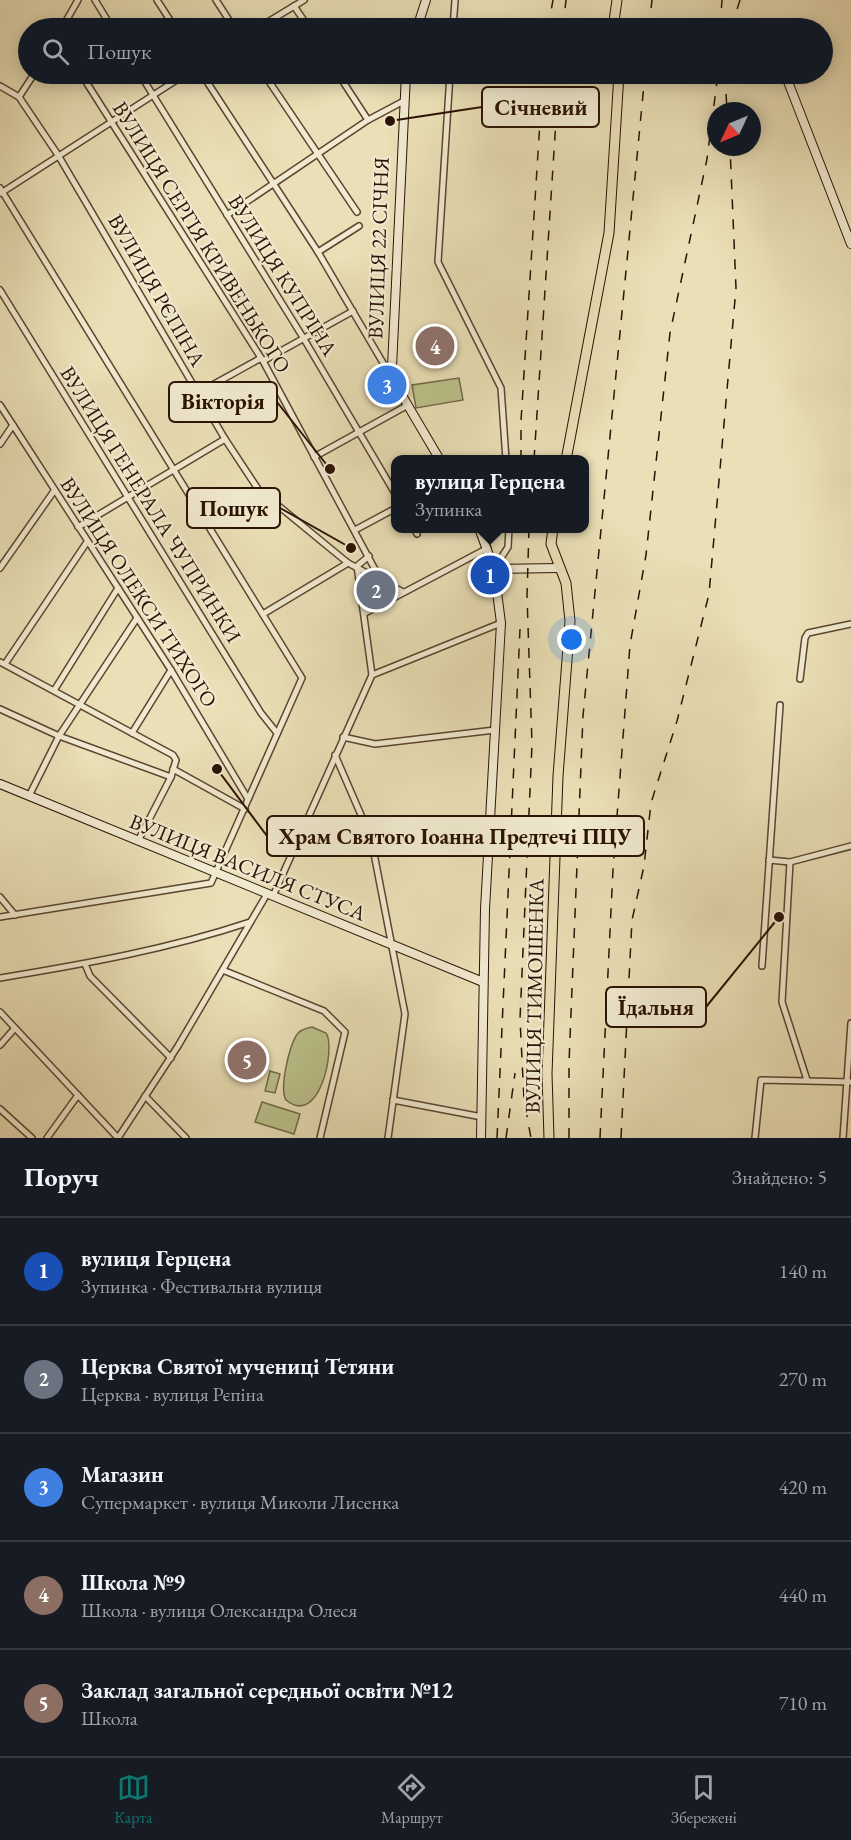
<!DOCTYPE html>
<html lang="uk">
<meta charset="utf-8">
<style>
body{margin:0;font-family:"EB Garamond",serif;background:#20242c;color:#f1f3f6}
.compass{position:absolute;left:707px;top:102px;width:54px;height:54px;border-radius:50%;background:#171b24;box-shadow:0 3px 15px #0003;rotate:226deg}
.you{position:absolute;left:572px;top:640px;width:21px;height:21px;margin:-15px;border:4px solid #fff;border-radius:50%;background:#1a73e8;box-shadow:0 0 0 9px #1a73e833}
.badge{display:grid;place-items:center;width:39px;height:39px;border-radius:50%;background:#0f766e;color:#fff;font-size:20px;font-weight:700}
.pin{position:absolute;translate:-50% -50%;border:3px solid #fff;box-shadow:0 2px 6px #0006}
.popup{position:absolute;left:391px;top:455px;width:198px;height:78px;box-sizing:border-box;display:grid;place-content:center;border-radius:12px;background:#171b24;filter:drop-shadow(0 2px 4px #0005);font-size:20px;white-space:nowrap;color:#9ea1a6}
.popup b{font-size:22px;color:#f1f3f6}
.popup::after{content:'';position:absolute;left:50%;top:100%;margin-left:-12px;border:12px solid transparent;border-top-color:#171b24}
.list{margin:0;padding:0;list-style:none}
h2{display:flex;justify-content:space-between;align-items:center;height:78px;margin:0;padding:0 24px;font-size:26px}
h2 small{font-size:20px;font-weight:400;color:#9ea1a6}
.list li{display:grid;grid-template-columns:39px 1fr auto;gap:18px;align-items:center;box-sizing:border-box;height:108px;padding:0 24px;border-top:2px solid #363941}
.list b{display:block;font-size:22px;white-space:nowrap}
.list p{margin:0;font-size:20px;white-space:nowrap;color:#9ea1a6}
.list em{font-size:20px;font-style:normal;color:#9ea1a6}
.icon{flex:none;width:33px;height:33px;fill:none;stroke:currentColor;stroke-width:2;stroke-linecap:round;stroke-linejoin:round}
.map{position:relative;flex:none;width:851px;height:1138px;overflow:hidden}
.search{position:absolute;background:#171b24;box-shadow:0 3px 15px #0003;left:18px;right:18px;top:18px;height:66px;display:flex;align-items:center;gap:15px;box-sizing:border-box;padding:0 21px;border-radius:33px;color:#9ea1a6;font-size:22px}
.sheet{height:618px;background:#171b24}
nav{display:flex;justify-content:space-around;align-items:center;box-sizing:border-box;height:84px;border-top:2px solid #363941;background:#171b24;font-size:16px;color:#9ea1a6}
nav a{display:grid;justify-items:center;gap:3px}
nav .on{color:#0f766e}
.map>svg:first-child{display:block}
.green{fill:#bbc18b;stroke:#726a48;stroke-width:1.5}
.lines{fill:none;stroke-linecap:round;stroke-linejoin:round}
.street-casing{stroke:#5a4530;stroke-width:8}
.secondary-casing{stroke:#2a1204;stroke-width:10}
.highway-casing{stroke:#2a1204;stroke-width:11}
.street{stroke:#f1ead0;stroke-width:5}
.secondary{stroke:#f1ead0;stroke-width:8}
.highway{stroke:#eadfb6;stroke-width:9}
.rail{stroke:#2a1204;stroke-width:1.5;stroke-dasharray:10 10;stroke-linecap:butt}
.labels{text-anchor:middle;dominant-baseline:central;stroke-width:4.5;stroke-linejoin:round;paint-order:stroke}
.street-label{font-size:21px;fill:#2a1204;stroke:#f1ead0}
.leader{fill:none;stroke:#2a1204;stroke-width:2}
.callout-dot{fill:#2a1204;stroke:#f1ead0;stroke-width:2}
.callout{fill:#f1ead0;stroke:#2a1204;stroke-width:2}
.callout-label{font-size:22px;text-anchor:middle;font-weight:bold;fill:#2a1204}
</style>
<div class="map">
<svg width="851" height="1138" viewBox="0 0 851 1138">
<rect width="100%" height="100%" fill="#eadfb6"/>
<filter id="stains"><feTurbulence type="fractalNoise" baseFrequency=".00333" numOctaves="4"/><feColorMatrix values="0 0 0 0 .2 0 0 0 0 .09 0 0 0 0 .02 0 0 0 .5 -.17"/></filter>
<radialGradient id="worn" r=".72"><stop offset=".6" stop-color="#630" stop-opacity="0"/><stop offset="1" stop-color="#630" stop-opacity=".3"/></radialGradient>
<g class="green">
<polygon points="459,378 463,400 416,408 412,385"/>
<path d="M 312,1027 L 326,1033 C 336,1047 320,1128 286,1100 C 279,1089 289,1048 296,1036 C 299,1030 306,1028 312,1027 Z"/>
<polygon points="270,1071 280,1074 275,1093 265,1091"/>
<polygon points="262,1102 300,1114 294,1134 255,1122"/>
</g>
<g class="lines">
<g class="street-casing">
<g id="street">
<polyline points="95,0 112,28"/>
<polyline points="157,0 175,28"/>
<polyline points="216,0 234,28"/>
<polyline points="294,6 309,28"/>
<polyline points="62,28 78,0"/>
<polyline points="258,28 304,0"/>
<polyline points="453,28 455,0"/>
<polyline points="81,74 263,361 379,577"/>
<polyline points="140,74 304,339 396,495"/>
<polyline points="202,74 318,252 393,380"/>
<polyline points="264,74 357,212"/>
<polyline points="338,74 368,120"/>
<polyline points="410,74 449,79"/>
<polyline points="450,74 438,262 501,388 506,460"/>
<polyline points="0,86 19,97 58,155 225,439 258,489 348,563 403,592"/>
<polyline points="19,97 34,74"/>
<polyline points="0,188 302,678 211,883 0,917"/>
<polyline points="1,193 186,74"/>
<polyline points="227,215 368,120 402,102"/>
<polyline points="318,252 359,226"/>
<polyline points="0,290 261,713 277,733"/>
<polyline points="263,361 353,311"/>
<polyline points="198,393 261,358"/>
<polyline points="0,405 171,670 248,799"/>
<polyline points="0,444 13,425"/>
<polyline points="314,457 408,405"/>
<polyline points="78,527 225,439"/>
<polyline points="414,528 417,534"/>
<polyline points="355,530 396,508"/>
<polyline points="0,568 54,491"/>
<polyline points="494,569 508,547 509,528"/>
<polyline points="365,613 488,548"/>
<polyline points="263,614 348,563"/>
<polyline points="0,662 173,755 176,760 171,777 138,841"/>
<polyline points="5,664 87,542"/>
<polyline points="372,675 501,623"/>
<polyline points="800,679 805,638 808,633 851,624"/>
<polyline points="55,689 118,588"/>
<polyline points="0,709 59,736 171,777"/>
<polyline points="132,733 171,670"/>
<polyline points="343,737 375,744 495,730"/>
<polyline points="335,755 371,838 405,1014 388,1138"/>
<polyline points="173,769 245,809"/>
<polyline points="29,796 59,736 137,618"/>
<polyline points="371,838 432,834 491,838"/>
<polyline points="769,860 790,862 851,846"/>
<polyline points="790,862 782,1002 807,1080"/>
<polyline points="273,896 372,675 357,566 369,556"/>
<polyline points="0,897 15,915"/>
<polyline points="85,964 90,976 171,1058"/>
<polyline points="762,966 780,705"/>
<polyline points="225,971 324,1011 345,1032 320,1138"/>
<path d="M 0,978 C 85,964 169,949 250,922"/>
<polyline points="0,1012 118,1138"/>
<polyline points="0,1045 15,1028"/>
<polyline points="145,1096 186,1138"/>
<polyline points="393,1100 482,1117"/>
<polyline points="0,1109 32,1138"/>
<polyline points="47,1138 78,1095"/>
<polyline points="118,1138 178,1046 267,894"/>
<polyline points="755,1138 761,1080 851,1082"/>
<polyline points="843,1138 851,1023"/>
</g>
</g>
<g class="secondary-casing">
<g id="secondary">
<polyline points="417,28 426,0"/>
<polyline points="406,74 392,367 397,387 440,460"/>
<polyline points="785,74 851,244"/>
<polyline points="479,528 494,569 501,623 485,909 481,1138"/>
<polyline points="494,569 560,568"/>
<polyline points="0,784 483,982"/>
</g>
</g>
<g class="highway-casing">
<g id="highway">
<polyline points="613,28 617,0"/>
<polyline points="566,460 609,233 619,74"/>
<polyline points="549,1138 547,1074 558,776 570,621 566,583 551,544 553,528"/>
</g>
</g>
<use href="#street" class="street"/>
<use href="#secondary" class="secondary"/>
<use href="#highway" class="highway"/>
<g class="rail">
<polyline points="548,28 553,0"/>
<polyline points="563,28 566,0"/>
<polyline points="649,28 652,0"/>
<polyline points="720,28 722,0"/>
<polyline points="731,28 740,0"/>
<polyline points="725,74 727,111"/>
<polyline points="521,460 521,421 543,74"/>
<polyline points="534,460 559,74"/>
<polyline points="529,528 527,596 532,744 520,1019 524,1100 531,1138"/>
<polyline points="497,1138 520,629"/>
<polyline points="506,1138 515,1073"/>
<polyline points="569,1138 569,1063 583,716 645,74"/>
<polyline points="600,1138 613,869 630,645 646,555 670,333 707,159 718,74"/>
<polyline points="621,1138 632,920 644,866 651,803 677,721 709,594 736,288 730,147"/>
</g>
</g>
<g class="labels">
<g class="street-label">
<text transform="translate(202 237) rotate(58)">ВУЛИЦЯ СЕРГІЯ КРИВЕНЬКОГО</text>
<text transform="translate(378 248) rotate(-88)">ВУЛИЦЯ 22 СІЧНЯ</text>
<text transform="translate(283 275) rotate(58)">ВУЛИЦЯ КУПРІНА</text>
<text transform="translate(157 290) rotate(60)">ВУЛИЦЯ РЄПІНА</text>
<text transform="translate(151 504) rotate(58)">ВУЛИЦЯ ГЕНЕРАЛА ЧУПРИНКИ</text>
<text transform="translate(139 592) rotate(57)">ВУЛИЦЯ ОЛЕКСИ ТИХОГО</text>
<text transform="translate(248 867) rotate(22)">ВУЛИЦЯ ВАСИЛЯ СТУСА</text>
<text transform="translate(534 996) rotate(-89)">ВУЛИЦЯ ТИМОШЕНКА</text>
</g>
</g>
<path class="leader" d="M390 121L482 107M330 469L277 402M351 548L280 508M217 769L267 836M779 917L706 1007"/>
<g class="callout-dot">
<circle cx="390" cy="121" r="6"/>
<circle cx="330" cy="469" r="6"/>
<circle cx="351" cy="548" r="6"/>
<circle cx="217" cy="769" r="6"/>
<circle cx="779" cy="917" r="6"/>
</g>
<g class="callout">
<rect x="482" y="87" width="117" height="40" rx="6"/>
<rect x="169" y="382" width="108" height="40" rx="6"/>
<rect x="187" y="488" width="93" height="40" rx="6"/>
<rect x="267" y="816" width="377" height="40" rx="6"/>
<rect x="606" y="987" width="100" height="40" rx="6"/>
</g>
<g class="callout-label">
<text x="541" y="115">Січневий</text>
<text x="223" y="409">Вікторія</text>
<text x="234" y="516">Пошук</text>
<text x="455" y="844">Храм Святого Іоанна Предтечі ПЦУ</text>
<text x="656" y="1015">Їдальня</text>
</g>
<rect width="100%" height="100%" filter="url(#stains)"/>
<rect width="100%" height="100%" fill="url(#worn)"/>
</svg>
<svg class="compass" viewBox="-18 -18 36 36"><path d="M0-13l5 13h-10z" fill="#e53935"/><path d="M0 13l5-13h-10z" fill="#9ea1a6"/></svg>
<div class="you"></div>
<div class="pin badge" style="left:490px;top:575px;background:#1a4fb4">1</div>
<div class="popup"><b>вулиця Герцена</b>Зупинка</div>
<div class="pin badge" style="left:376px;top:590px;background:#6b7280">2</div>
<div class="pin badge" style="left:387px;top:385px;background:#3f7fe0">3</div>
<div class="pin badge" style="left:435px;top:346px;background:#8d6e63">4</div>
<div class="pin badge" style="left:247px;top:1060px;background:#8d6e63">5</div>
<div class="search"><svg class="icon" aria-label="search" viewBox="0 0 24 24"><circle cx="10" cy="10" r="6"/><path d="M15 15l6 6"/></svg>Пошук</div>
</div>
<section class="sheet">
<h2>Поруч<small>Знайдено: 5</small></h2>
<ul class="list">
<li><span class="badge" style="background:#1a4fb4">1</span><div><b>вулиця Герцена</b><p>Зупинка · Фестивальна вулиця</p></div><em>140 m</em></li>
<li><span class="badge" style="background:#6b7280">2</span><div><b>Церква Святої мучениці Тетяни</b><p>Церква · вулиця Рєпіна</p></div><em>270 m</em></li>
<li><span class="badge" style="background:#3f7fe0">3</span><div><b>Магазин</b><p>Супермаркет · вулиця Миколи Лисенка</p></div><em>420 m</em></li>
<li><span class="badge" style="background:#8d6e63">4</span><div><b>Школа №9</b><p>Школа · вулиця Олександра Олеся</p></div><em>440 m</em></li>
<li><span class="badge" style="background:#8d6e63">5</span><div><b>Заклад загальної середньої освіти №12</b><p>Школа</p></div><em>710 m</em></li>
</ul>
</section>
<nav>
<a class="on"><svg class="icon" aria-label="map" viewBox="0 0 24 24"><path d="M3 6l6-2 6 2 6-2v14l-6 2-6-2-6 2zM9 4v14M15 6v14"/></svg>Карта</a>
<a><svg class="icon" aria-label="directions" viewBox="0 0 24 24"><path d="M12 3l9 9-9 9-9-9zM9 14v-3h6M13 9l2 2-2 2"/></svg>Маршрут</a>
<a><svg class="icon" aria-label="saved" viewBox="0 0 24 24"><path d="M7 4h10v16l-5-4-5 4z"/></svg>Збережені</a>
</nav>
